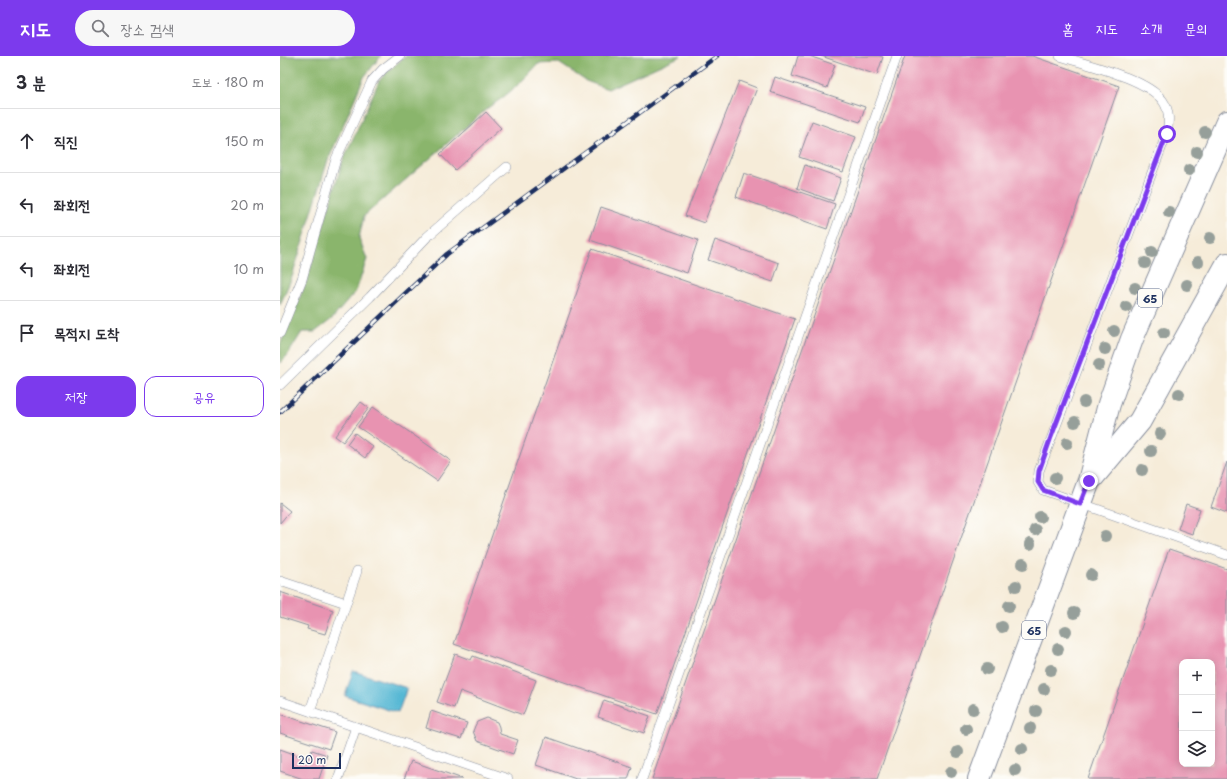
<!DOCTYPE html>
<html lang="ko">
<meta charset="utf-8">
<style>
body{margin:0;font-family:"Playpen Sans","Poor Story",sans-serif;background:#f7f7f7;color:#2b2b33}
.controls{position:absolute;right:12px;bottom:12px;display:grid;overflow:hidden;border-radius:8px;box-shadow:0 2px 10px #0003}
.controls button{width:36px;height:36px;display:grid;place-items:center;padding:0;border:0;border-bottom:1px solid #e1e1e2;background:#fff;color:#2b2b33;font:20px sans-serif}
.scale{position:absolute;left:12px;bottom:10px;width:49px;box-sizing:border-box;padding-left:4px;border:2px solid #1b2f5e;border-top:0;font-size:11px;line-height:14px;white-space:nowrap;color:#1b2f5e;-webkit-text-stroke:3px #fdfcf7;paint-order:stroke}
.stop{position:absolute;width:12px;height:12px;margin:-9px;border:3px solid #7c3aed;border-radius:50%;background:#fff}
.stop.end{background:#7c3aed;border-color:#fff;box-shadow:0 1px 4px #0008}
.list{margin:0;padding:0;list-style:none}
h2{display:flex;justify-content:space-between;align-items:center;height:52px;margin:0;padding:0 16px;font-size:17px}
h2 small{font-size:13px;font-weight:400;color:#7c7c81}
.list li{display:grid;grid-template-columns:26px 1fr auto;gap:12px;align-items:center;box-sizing:border-box;height:64px;padding:0 16px;border-top:1px solid #e1e1e2}
.list b{display:block;font-size:15px;white-space:nowrap}
.list em{font-size:13px;font-style:normal;color:#7c7c81}
.actions{display:flex;gap:8px;padding:12px 16px}
.actions a{flex:1;padding:9px 0;border:1px solid #7c3aed;border-radius:12px;text-align:center;font-size:14px;color:#7c3aed}
.actions .main{background:#7c3aed;color:#fff}
.icon{flex:none;width:22px;height:22px;fill:none;stroke:currentColor;stroke-width:2;stroke-linecap:round;stroke-linejoin:round}
.map{position:relative;flex:none;width:947px;height:723px;overflow:hidden}
header{display:flex;align-items:center;gap:24px;box-sizing:border-box;height:56px;padding:0 20px;background:#7c3aed;color:#fff}
header strong{font-size:19px}
nav{display:flex;gap:22px;margin-inline-start:auto;font-size:14px}
.search{width:280px;height:36px;background:#f7f7f7;display:flex;align-items:center;gap:10px;box-sizing:border-box;padding:0 14px;border-radius:22px;color:#7c7c81;font-size:15px}
main{display:flex}
aside{flex:1;background:#fff}
.map>svg:first-child{display:block}
.forest{fill:#8ab56c;stroke:#527265}
.water{fill:#56b8d4;stroke:#387499}
.building{fill:#e893b1;fill-rule:evenodd}
.lines{fill:none;stroke-linecap:round;stroke-linejoin:round}
.service-casing{stroke:#888e9c;stroke-width:10}
.primary-casing{stroke:#888e9c;stroke-width:24}
.service{stroke:#fff;stroke-width:9}
.primary{stroke:#fff;stroke-width:22}
.rail-casing{stroke:#1b2f5e;stroke-width:4.5}
.rail{stroke:#fdfcf7;stroke-width:3;stroke-dasharray:9;stroke-linecap:butt}
.tree{fill:#969f9a}
.route{stroke:#7c3aed;stroke-width:5}
.labels{text-anchor:middle;dominant-baseline:central;stroke-width:3;stroke-linejoin:round;paint-order:stroke}
.shield{fill:#fdfcf7;stroke:#5f6c8c;stroke-width:1}
.shield-label{font-size:11px;font-weight:bold;fill:#1b2f5e}
</style>
<header>
<strong>지도</strong>
<div class="search"><svg class="icon" aria-label="search" viewBox="0 0 24 24"><circle cx="10" cy="10" r="6"/><path d="M15 15l6 6"/></svg>장소 검색</div>
<nav><a>홈</a><a>지도</a><a>소개</a><a>문의</a></nav>
</header>
<main>
<aside>
<h2>3 분<small>도보 · 180 m</small></h2>
<ul class="list">
<li><svg class="icon" aria-label="ahead" viewBox="0 0 24 24"><path d="M12 20V5M6 11l6-6 6 6"/></svg><div><b>직진</b></div><em>150 m</em></li>
<li><svg class="icon" aria-label="left" viewBox="0 0 24 24"><path d="M17 20v-9H6M10 6l-5 5 5 5"/></svg><div><b>좌회전</b></div><em>20 m</em></li>
<li><svg class="icon" aria-label="left" viewBox="0 0 24 24"><path d="M17 20v-9H6M10 6l-5 5 5 5"/></svg><div><b>좌회전</b></div><em>10 m</em></li>
<li><svg class="icon" aria-label="arrive" viewBox="0 0 24 24"><path d="M6 21V4h12l-3 4 3 4H6"/></svg><div><b>목적지 도착</b></div></li>
</ul>
<div class="actions"><a class="main">저장</a><a>공유</a></div>
</aside>
<div class="map">
<svg width="947" height="723" viewBox="0 0 947 723">
<rect width="100%" height="100%" fill="#fdfcf7"/>
<filter id="ink" filterUnits="userSpaceOnUse"><feTurbulence type="fractalNoise" baseFrequency=".025" numOctaves="2"/><feDisplacementMap in="SourceGraphic" scale="8" xChannelSelector="R" yChannelSelector="G"/><feConvolveMatrix kernelMatrix="1 2 1 2 8 2 1 2 1" color-interpolation-filters="sRGB"/></filter>
<filter id="wash" filterUnits="userSpaceOnUse"><feTurbulence type="fractalNoise" baseFrequency=".012" numOctaves="4" result="noise"/><feDisplacementMap in="SourceGraphic" scale="16" xChannelSelector="R" yChannelSelector="G"/><feGaussianBlur stdDeviation="0.9" result="paint"/><feColorMatrix in="noise" values="0 0 0 0 0 0 0 0 0 0 0 0 0 0 0 0 0 1.4 0 .05"/><feComposite in="paint" operator="in"/></filter>
<g filter="url(#wash)">
<rect width="100%" height="100%" fill="#f6ecd9"/>
<g class="forest">
<polygon points="0,0 101,0 84,21 47,107 12,221 0,249"/>
<path d="M 126,0 L 401,0 L 328,33 L 306,25 L 279,7 L 258,8 C 243,25 228,39 209,51 L 84,160 L 79,182 L 87,203 L 76,235 L 52,263 L 35,276 L 22,276 L 7,300 L 0,307 L 0,289 L 27,224 L 62,107 L 99,25 L 108,15 Z"/>
</g>
<polygon class="water" points="73,615 127,632 118,657 65,640"/>
<g id="blocks">
<g class="building">
<polygon points="518,0 529,0 555,9 547,32 512,20"/>
<polygon points="541,0 599,0 603,1 597,19"/>
<polygon points="625,0 752,0 839,30 597,723 372,723"/>
<polygon points="495,21 585,51 580,66 490,36"/>
<polygon points="459,25 477,32 424,167 405,160"/>
<polygon points="206,56 221,72 175,114 160,98"/>
<polygon points="532,65 576,81 563,116 519,101"/>
<polygon points="525,109 561,122 553,145 517,132"/>
<polygon points="464,117 555,148 547,173 456,141"/>
<polygon points="321,151 418,184 407,217 310,184"/>
<polygon points="435,184 499,207 493,226 428,204"/>
<polygon points="312,193 515,263 377,658 174,588"/>
<polygon points="81,346 89,352 63,386 55,380"/>
<polygon points="93,351 171,405 157,425 78,371"/>
<polygon points="75,377 93,391 85,402 67,388"/>
<polygon points="947,406 947,457 931,451"/>
<polygon points="0,447 10,455 0,467"/>
<polygon points="906,448 920,453 912,478 898,473"/>
<path d="M 889,493 L 947,513 L 947,723 L 808,723 ZM 902,606 L 932,606 L 932,708 L 902,708 Z"/>
<polygon points="0,536 53,554 45,578 27,573 28,570 0,561"/>
<polygon points="175,598 191,604 193,600 256,624 243,659 180,635 174,652 157,646"/>
<polygon points="324,644 370,660 364,677 318,661"/>
<polygon points="151,655 187,667 181,683 146,672"/>
<polygon points="0,658 55,676 49,693 0,677"/>
<polygon points="207,662 217,666 219,671 220,678 238,684 233,698 197,685 193,675 195,670 197,666"/>
<polygon points="266,681 352,711 348,723 296,723 256,709"/>
<polygon points="0,693 28,703 32,694 47,699 39,723 23,723 0,715"/>
<polygon points="131,705 183,723 124,723"/>
</g>
</g>
</g>
<g filter="url(#ink)">
<use href="#blocks" fill-opacity="0" stroke="#888e9c" stroke-width="1"/>
<g class="lines">
<g class="service-casing">
<g id="service">
<path d="M 780,0 C 807,9 866,22 883,45 C 890,55 889,66 887,77 L 759,415 L 758,426 L 763,434 L 947,499"/>
<polyline points="0,277 22,223 56,103 92,25 103,13 120,0"/>
<polyline points="0,329 90,241 147,181 227,111"/>
<polyline points="0,525 66,547"/>
<polyline points="0,645 228,723"/>
<polyline points="30,655 77,515"/>
<polyline points="58,723 76,671"/>
<polyline points="362,723 617,0"/>
</g>
</g>
<g class="primary-casing">
<g id="primary">
<polyline points="813,421 860,365 947,208"/>
<polyline points="699,723 809,425 829,348 852,283 947,66"/>
</g>
</g>
<use href="#service" class="service"/>
<use href="#primary" class="primary"/>
<g class="rail-casing">
<polyline id="rail" points="0,356 167,198 437,0"/>
</g>
<use href="#rail" class="rail"/>
</g>
<g class="tree">
<circle cx="925" cy="76" r="6"/>
<circle cx="917" cy="96" r="6"/>
<circle cx="909" cy="114" r="6"/>
<circle cx="889" cy="156" r="6"/>
<circle cx="930" cy="182" r="6"/>
<circle cx="872" cy="196" r="6"/>
<circle cx="918" cy="206" r="6"/>
<circle cx="865" cy="207" r="6"/>
<circle cx="907" cy="229" r="6"/>
<circle cx="855" cy="232" r="6"/>
<circle cx="846" cy="251" r="6"/>
<circle cx="834" cy="275" r="6"/>
<circle cx="884" cy="277" r="6"/>
<circle cx="825" cy="293" r="6"/>
<circle cx="819" cy="309" r="6"/>
<circle cx="899" cy="338" r="6"/>
<circle cx="804" cy="346" r="6"/>
<circle cx="795" cy="366" r="6"/>
<circle cx="880" cy="378" r="6"/>
<circle cx="787" cy="387" r="6"/>
<circle cx="871" cy="395" r="6"/>
<circle cx="862" cy="414" r="6"/>
<circle cx="775" cy="422" r="6"/>
<circle cx="760" cy="461" r="6"/>
<circle cx="755" cy="474" r="6"/>
<circle cx="825" cy="480" r="6"/>
<circle cx="750" cy="488" r="6"/>
<circle cx="743" cy="508" r="6"/>
<circle cx="811" cy="519" r="6"/>
<circle cx="736" cy="530" r="6"/>
<circle cx="729" cy="550" r="6"/>
<circle cx="794" cy="557" r="6"/>
<circle cx="722" cy="571" r="6"/>
<circle cx="786" cy="575" r="6"/>
<circle cx="778" cy="593" r="6"/>
<circle cx="707" cy="613" r="6"/>
<circle cx="771" cy="614" r="6"/>
<circle cx="764" cy="633" r="6"/>
<circle cx="693" cy="653" r="6"/>
<circle cx="756" cy="655" r="6"/>
<circle cx="750" cy="672" r="6"/>
<circle cx="686" cy="673" r="6"/>
<circle cx="742" cy="693" r="6"/>
<circle cx="678" cy="696" r="6"/>
<circle cx="735" cy="714" r="6"/>
<circle cx="671" cy="716" r="6"/>
</g>
</g>
<g class="lines" filter="url(#ink)">
<polyline class="route" points="809,425 800,448 763,434 758,426 759,415 771,381 887,78"/>
</g>
<g class="labels">
<g class="shield">
<rect x="858" y="233" width="24" height="18" rx="3"/>
<rect x="742" y="565" width="24" height="18" rx="3"/>
</g>
<g class="shield-label">
<text x="870" y="242">65</text>
<text x="754" y="574">65</text>
</g>
</g>
</svg>
<div class="controls">
<button>+</button>
<button>−</button>
<button><svg class="icon" aria-label="layers" viewBox="0 0 24 24"><path d="M12 4l9 5-9 5-9-5zM3 14l9 5 9-5"/></svg></button>
</div>
<div class="scale">20 m</div>
<div class="stop" style="left:887px;top:78px"></div>
<div class="stop end" style="left:809px;top:425px"></div>
</div>
</main>
